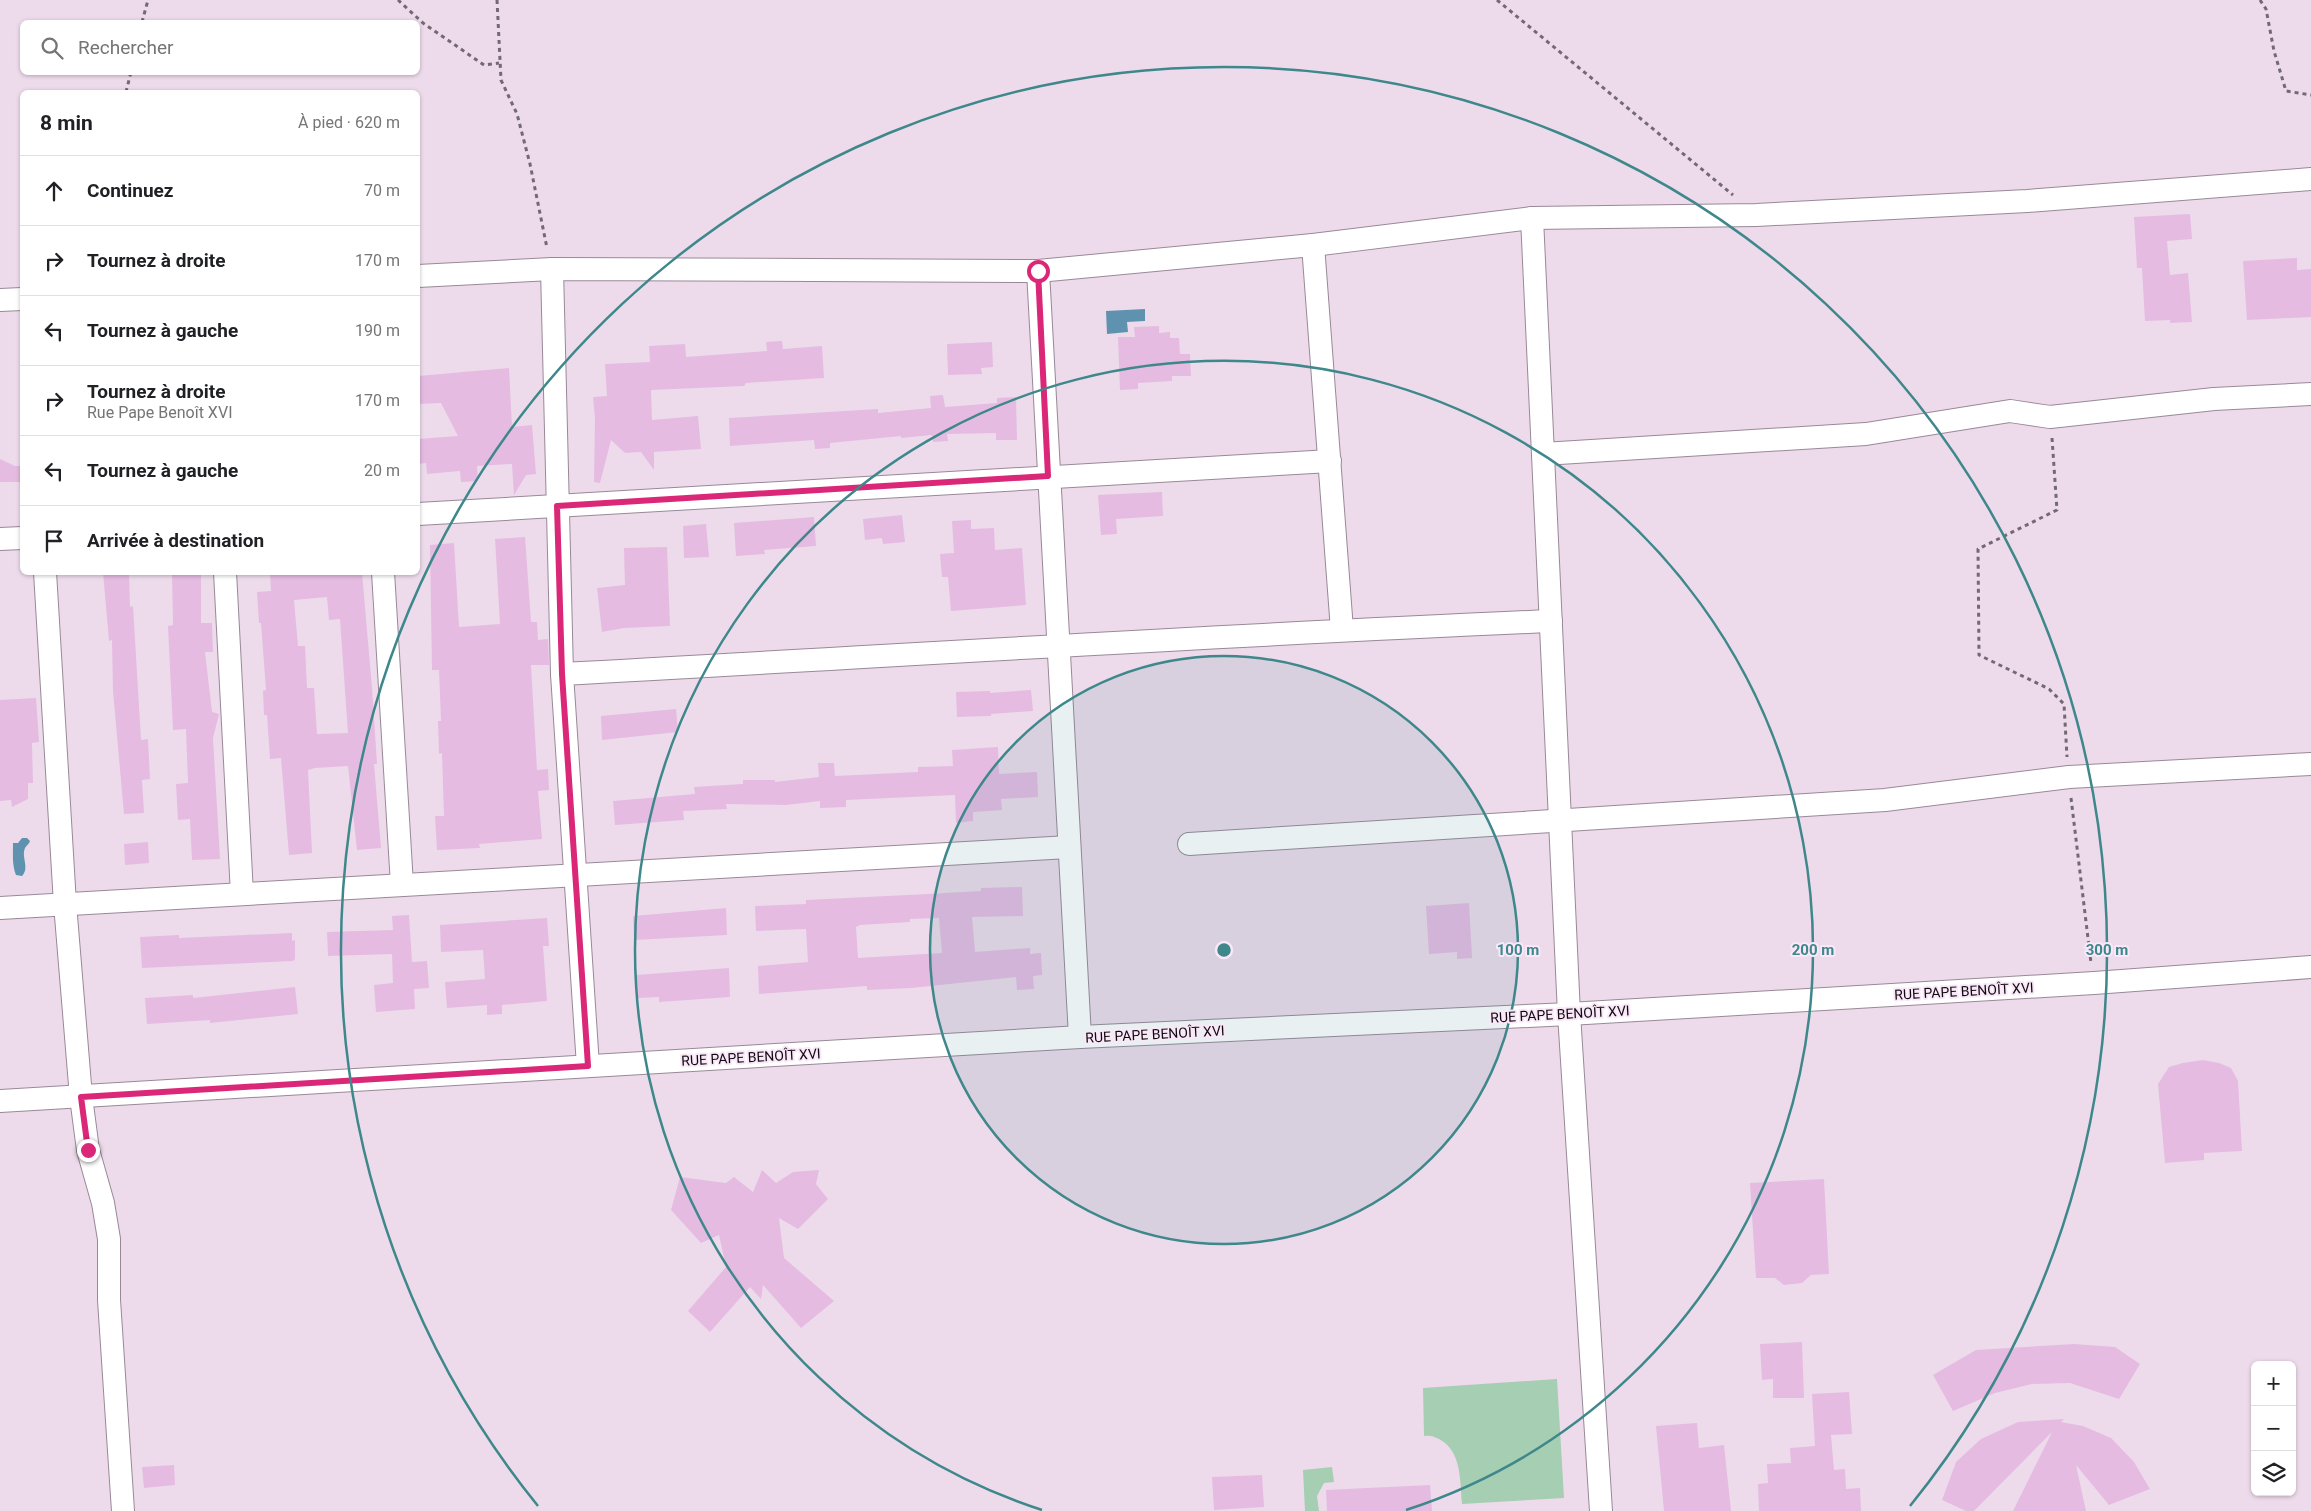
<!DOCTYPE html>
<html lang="fr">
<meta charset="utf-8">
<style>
body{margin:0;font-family:Roboto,sans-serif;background:#f6f6f6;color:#202124}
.controls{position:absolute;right:15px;bottom:15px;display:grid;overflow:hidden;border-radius:8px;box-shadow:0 1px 4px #0004}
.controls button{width:45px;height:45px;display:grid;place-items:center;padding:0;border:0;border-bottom:1px solid #e0e0e0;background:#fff;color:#202124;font:25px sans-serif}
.stop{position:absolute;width:15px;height:15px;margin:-11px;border:4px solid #db2777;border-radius:50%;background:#fff}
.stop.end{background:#db2777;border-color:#fff;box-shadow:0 1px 5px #0008}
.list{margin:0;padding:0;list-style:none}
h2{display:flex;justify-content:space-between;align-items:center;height:65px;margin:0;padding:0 20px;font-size:21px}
h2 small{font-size:16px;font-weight:400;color:#757577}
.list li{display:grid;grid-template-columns:32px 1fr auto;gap:15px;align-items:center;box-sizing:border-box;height:70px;padding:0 20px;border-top:1px solid #e0e0e0}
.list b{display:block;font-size:19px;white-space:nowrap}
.list p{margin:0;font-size:16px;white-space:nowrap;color:#757577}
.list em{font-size:16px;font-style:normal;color:#757577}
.icon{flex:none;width:28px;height:28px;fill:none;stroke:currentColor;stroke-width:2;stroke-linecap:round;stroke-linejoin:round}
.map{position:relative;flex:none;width:2311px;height:1511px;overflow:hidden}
.search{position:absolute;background:#fff;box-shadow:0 1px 4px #0004;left:20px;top:20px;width:400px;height:55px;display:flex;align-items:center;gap:12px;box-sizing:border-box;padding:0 18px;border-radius:8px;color:#757577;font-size:19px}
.panel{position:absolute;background:#fff;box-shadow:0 1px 4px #0004;left:20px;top:90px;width:400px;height:485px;border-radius:8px}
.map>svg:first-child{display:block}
.green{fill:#a5ceb3}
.water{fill:#5f92af}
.building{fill:#e5bbe2;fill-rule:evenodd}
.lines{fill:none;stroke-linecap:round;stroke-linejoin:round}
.minor-casing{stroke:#998998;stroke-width:24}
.path{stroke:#736973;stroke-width:3;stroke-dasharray:4 4;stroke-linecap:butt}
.minor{stroke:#fff;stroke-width:22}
.route{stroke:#db2777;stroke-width:6}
.ring{fill:none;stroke:#3e878b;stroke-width:2.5}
.labels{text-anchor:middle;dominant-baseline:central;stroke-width:4;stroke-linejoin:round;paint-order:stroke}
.street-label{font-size:14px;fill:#0f0a0f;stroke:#fae8f9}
.centre{fill:#3e878b;stroke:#fae8f9;stroke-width:2.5}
.ring-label{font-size:15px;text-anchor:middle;font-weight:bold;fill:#3e878b;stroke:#fae8f9;stroke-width:4;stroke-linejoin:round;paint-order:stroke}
</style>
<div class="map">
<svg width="2311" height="1511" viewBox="0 0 2311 1511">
<rect width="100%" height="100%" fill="#eddbeb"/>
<g class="green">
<path d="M 1557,1379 L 1564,1498 L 1462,1504 C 1460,1481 1462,1451 1439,1439 C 1433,1436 1430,1435 1424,1436 L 1423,1388 Z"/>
<polygon points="1332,1467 1334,1482 1324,1483 1317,1496 1319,1511 1305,1511 1303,1470"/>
</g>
<g class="water">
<polygon points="1145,309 1145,321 1127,322 1128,332 1107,334 1106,311"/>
<path d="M 22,838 L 27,838 L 30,841 C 29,844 27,845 25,848 C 21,857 30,868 22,876 L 16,875 C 12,865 13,854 13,843 L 18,843 Z"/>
</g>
<g class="building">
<polygon points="2190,214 2192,239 2167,241 2170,275 2188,273 2192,322 2170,323 2170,320 2145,321 2142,268 2137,268 2134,217"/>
<polygon points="2297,258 2297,270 2311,269 2311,317 2247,320 2243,261"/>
<polygon points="1159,326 1159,333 1170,332 1170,338 1179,338 1180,354 1190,354 1191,376 1172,376 1172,381 1138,383 1138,389 1120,390 1118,337 1135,337 1134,327"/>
<polygon points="782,341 783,349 822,346 824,378 746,383 744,386 651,390 652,420 698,416 701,449 654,452 654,470 641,452 625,453 611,440 600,483 594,482 595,418 593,397 607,396 605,364 650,362 649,346 685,344 686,357 767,351 766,342"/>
<polygon points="992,342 993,367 981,368 982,374 948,375 947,344"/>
<polygon points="509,368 512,427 532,425 536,474 526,475 514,495 512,464 477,466 478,481 461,482 460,471 427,474 426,463 418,464 418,439 458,436 441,403 418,404 418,376"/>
<polygon points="943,395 945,407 997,403 997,398 1016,397 1017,440 996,440 996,433 947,434 948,441 933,442 932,435 901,438 901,436 830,443 830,448 815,449 814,440 730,446 729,418 878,409 878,413 931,408 930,396"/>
<polygon points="0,459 15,466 22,466 22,482 0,482"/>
<polygon points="1162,492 1163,516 1116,519 1117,534 1101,535 1098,495"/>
<polygon points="902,515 905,542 883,544 882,538 865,540 863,519"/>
<polygon points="814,517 816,546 764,550 765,554 736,556 734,523"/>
<polygon points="971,520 971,529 994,528 995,550 1022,548 1026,605 951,611 948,577 942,577 940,554 954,553 952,521"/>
<polygon points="706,524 709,557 684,558 683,526"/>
<polygon points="525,537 531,622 537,622 538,640 548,639 549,665 531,665 537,770 548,769 549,790 538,791 542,839 479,844 480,848 437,850 435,816 444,816 442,753 439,754 438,721 441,721 439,670 432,670 430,545 454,543 459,627 500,624 495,539"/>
<polygon points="667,547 670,626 624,628 602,632 597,588 625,585 624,548"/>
<polygon points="103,572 129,572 130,607 133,606 141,740 148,739 150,779 142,780 144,813 124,814 113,691 112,640 109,641"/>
<polygon points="172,572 201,572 201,623 212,623 213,652 205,652 212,712 219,714 213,738 220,859 192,860 190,819 178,820 176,784 188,783 186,729 173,730 168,626 173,625"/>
<path d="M 270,572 L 362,572 L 372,688 L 377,764 L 374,764 L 381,848 L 357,850 L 348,766 L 315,768 L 308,770 L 312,853 L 289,855 L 281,758 L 270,759 L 267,715 L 264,715 L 263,691 L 266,690 L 261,623 L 259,623 L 257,592 L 271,591 ZM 327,597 L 329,620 L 340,619 L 348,733 L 317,734 L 314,688 L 307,688 L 305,646 L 298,646 L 294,600 Z"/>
<polygon points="1031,690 1033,711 991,714 991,716 957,717 956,692 990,691 990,693"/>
<polygon points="36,698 39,742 32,743 33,783 28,783 28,799 12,807 11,800 0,801 0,700"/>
<polygon points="676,709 678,732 602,740 601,716"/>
<polygon points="998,747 999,774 1037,772 1038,797 1001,799 1002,810 973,812 973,821 956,823 955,795 846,800 846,807 820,808 820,801 786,805 726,804 727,809 683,811 684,820 615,825 613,801 695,794 694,787 743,784 743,780 775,780 775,782 819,777 818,763 834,763 835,776 918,772 918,767 953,766 952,750"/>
<polygon points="148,842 149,863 125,865 124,844"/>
<path d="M 1022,887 L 1023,916 L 972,917 L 975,952 L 1030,948 L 1030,954 L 1041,953 L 1042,975 L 1033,976 L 1034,989 L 1017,990 L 1016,977 L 911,988 L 867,990 L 867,986 L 759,994 L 758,966 L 808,962 L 806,929 L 756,931 L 755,906 L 806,904 L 806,900 L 928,894 L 981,891 L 981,888 ZM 939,918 L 942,953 L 858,958 L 856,927 L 860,925 L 910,922 L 910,919 Z"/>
<polygon points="1469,903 1472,958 1457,959 1457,952 1429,954 1426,906"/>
<polygon points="726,908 727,935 634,940 633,916"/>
<polygon points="409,915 412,962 427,961 429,988 414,989 415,1009 376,1012 374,985 393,983 392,954 328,956 327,932 393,930 392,916"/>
<polygon points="547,918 549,946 543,946 547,1001 502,1005 502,1014 487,1015 487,1005 447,1008 445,982 485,979 483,950 441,952 440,925"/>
<polygon points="292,933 292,941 295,940 295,959 293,961 142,968 140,937 179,935 179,938"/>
<polygon points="729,968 730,997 659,1002 659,997 638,998 636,975"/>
<polygon points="295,987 298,1014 210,1023 210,1020 147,1024 145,998 193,995 193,998"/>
<polygon points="2203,1060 2219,1063 2231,1068 2238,1081 2242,1151 2204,1153 2204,1160 2165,1163 2158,1084 2169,1067 2183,1063"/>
<polygon points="762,1170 776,1183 793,1172 819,1170 816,1184 828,1199 798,1229 779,1218 784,1258 834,1301 801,1328 763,1285 761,1299 750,1287 710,1332 688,1311 726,1267 719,1235 701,1243 671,1210 680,1177 726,1183 734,1177 753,1192"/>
<polygon points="1824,1179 1829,1274 1811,1275 1802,1283 1784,1285 1775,1278 1756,1278 1750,1183"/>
<polygon points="1802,1342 1804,1398 1773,1398 1773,1379 1762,1380 1760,1344"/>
<polygon points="2074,1344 2115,1347 2140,1364 2119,1399 2070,1383 2032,1384 1995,1393 1953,1411 1933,1375 1976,1350"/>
<polygon points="1849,1392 1852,1434 1831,1435 1834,1470 1845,1469 1846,1489 1860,1488 1861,1511 1759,1511 1758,1484 1768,1483 1767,1464 1791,1463 1790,1448 1815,1446 1812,1394"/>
<polygon points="2064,1419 2061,1422 2083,1426 2111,1438 2134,1462 2150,1489 2109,1505 2076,1465 2086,1511 2013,1511 2052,1432 1974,1511 1966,1511 1942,1500 1956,1462 1981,1439 2018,1422"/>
<polygon points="1697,1423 1699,1448 1724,1445 1731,1511 1664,1511 1656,1426"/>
<polygon points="174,1465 175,1485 144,1488 142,1467"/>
<polygon points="1262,1475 1264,1507 1214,1510 1212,1477"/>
<polygon points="1430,1485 1432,1511 1327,1511 1326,1490"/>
</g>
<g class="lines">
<g class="minor-casing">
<g id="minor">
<polyline points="1532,218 1569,1014 1601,1511"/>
<polyline points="1313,245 1342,630"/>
<polyline points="552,269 562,674 588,1066"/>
<polyline points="1038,271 1080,1037"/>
<polyline points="418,276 552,269 1038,271 1313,245 1532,218 1756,215 2027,201 2311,179"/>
<polyline points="0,300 22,299"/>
<polyline points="1543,454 1866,434 2010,411 2050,417 2214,399 2311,394"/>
<polyline points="418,514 1330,461"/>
<polyline points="0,539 22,538"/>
<polyline points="45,572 65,904 81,1097 88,1150 103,1203 109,1239 109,1300 123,1511"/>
<polyline points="225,572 242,894"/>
<polyline points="383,572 402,885"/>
<path d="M 562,674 C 891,656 1221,635 1551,621"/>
<polyline points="1189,844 1885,800 2069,777 2311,764"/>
<polyline points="0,908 1069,847"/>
<polyline points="0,1101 1080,1037 1569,1014 2094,983 2311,967"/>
</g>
</g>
<g class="path">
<polyline points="398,0 423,23 484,65 499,63"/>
<polyline points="497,0 501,80 517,114 530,164 547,248"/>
<polyline points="1497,0 1733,195"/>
<polyline points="2260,0 2266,9 2274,51 2286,91 2311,95"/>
<polyline points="142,22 148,0"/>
<polyline points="126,92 131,72"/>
<polyline points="2052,438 2057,510 1978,549 1979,655 2049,689 2064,704 2067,757"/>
<polyline points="2071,798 2091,963"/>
</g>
<use href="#minor" class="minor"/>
</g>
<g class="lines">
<polyline class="route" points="88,1150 81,1097 588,1066 562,674 557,506 1048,476 1038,271"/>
</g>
<circle cx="1224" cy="950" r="294" fill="#3e878b" fill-opacity=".12"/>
<g class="ring">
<circle cx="1224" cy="950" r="294"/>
<path d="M1042 1510A589 589 0 1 1 1406 1510"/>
<path d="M538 1506A883 883 0 1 1 1910 1506"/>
</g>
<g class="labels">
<g class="street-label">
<text transform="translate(1964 991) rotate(-3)">RUE PAPE BENOÎT XVI</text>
<text transform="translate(1560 1014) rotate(-3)">RUE PAPE BENOÎT XVI</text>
<text transform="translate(1155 1034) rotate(-3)">RUE PAPE BENOÎT XVI</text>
<text transform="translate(751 1057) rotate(-3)">RUE PAPE BENOÎT XVI</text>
</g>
</g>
<circle cx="1224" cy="950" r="8" class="centre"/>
<g class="ring-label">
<text x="1518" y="955">100 m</text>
<text x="1813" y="955">200 m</text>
<text x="2107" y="955">300 m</text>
</g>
</svg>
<div class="controls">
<button>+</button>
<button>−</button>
<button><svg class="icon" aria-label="layers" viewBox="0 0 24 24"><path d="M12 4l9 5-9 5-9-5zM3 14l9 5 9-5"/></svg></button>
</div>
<div class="stop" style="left:1038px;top:271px"></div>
<div class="stop end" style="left:88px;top:1150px"></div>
<div class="search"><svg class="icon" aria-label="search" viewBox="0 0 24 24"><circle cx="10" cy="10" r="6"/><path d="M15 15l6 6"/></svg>Rechercher</div>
<section class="panel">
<h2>8 min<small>À pied · 620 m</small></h2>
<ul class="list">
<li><svg class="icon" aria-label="ahead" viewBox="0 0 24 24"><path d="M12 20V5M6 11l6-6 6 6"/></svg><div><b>Continuez</b></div><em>70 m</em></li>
<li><svg class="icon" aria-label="right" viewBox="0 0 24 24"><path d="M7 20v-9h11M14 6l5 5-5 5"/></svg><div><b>Tournez à droite</b></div><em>170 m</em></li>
<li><svg class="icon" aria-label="left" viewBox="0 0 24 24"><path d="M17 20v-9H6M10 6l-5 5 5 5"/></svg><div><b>Tournez à gauche</b></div><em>190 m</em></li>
<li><svg class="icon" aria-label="right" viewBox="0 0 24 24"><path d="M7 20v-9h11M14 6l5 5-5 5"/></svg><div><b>Tournez à droite</b><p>Rue Pape Benoît XVI</p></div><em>170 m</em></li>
<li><svg class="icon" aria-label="left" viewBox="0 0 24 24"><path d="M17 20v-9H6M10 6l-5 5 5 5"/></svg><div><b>Tournez à gauche</b></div><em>20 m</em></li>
<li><svg class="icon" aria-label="arrive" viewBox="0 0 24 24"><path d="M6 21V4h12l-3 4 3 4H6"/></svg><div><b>Arrivée à destination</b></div></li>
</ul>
</section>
</div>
